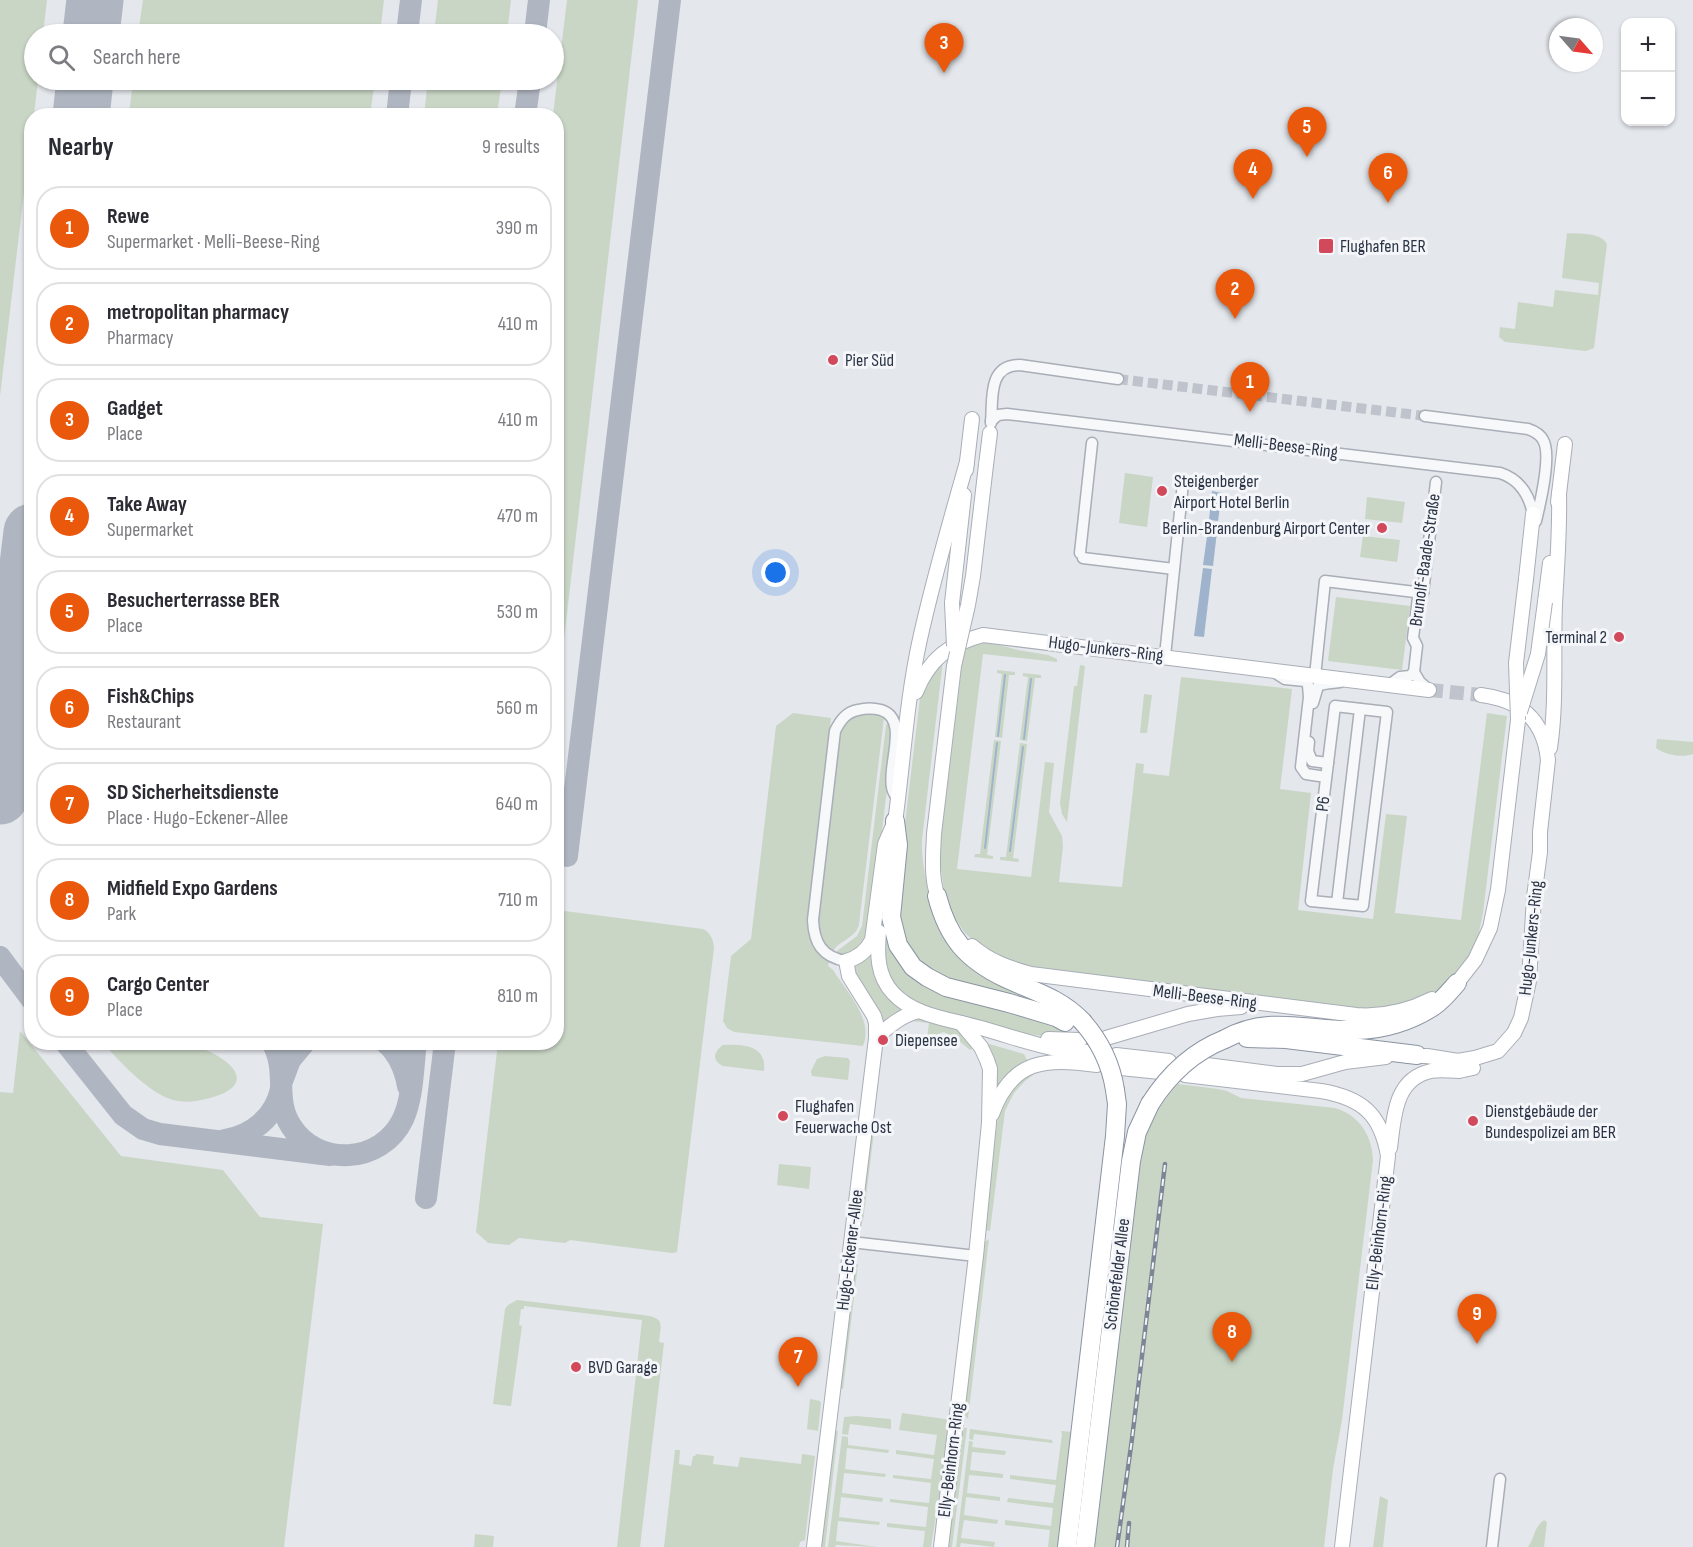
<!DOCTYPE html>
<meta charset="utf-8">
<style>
body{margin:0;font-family:"Sofia Sans Condensed",sans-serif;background:#f2f2f3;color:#2b2b33}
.controls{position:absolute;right:18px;top:18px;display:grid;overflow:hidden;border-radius:12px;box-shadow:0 2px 4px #0004}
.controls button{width:54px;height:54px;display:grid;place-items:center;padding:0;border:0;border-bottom:2px solid #e1e1e2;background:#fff;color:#2b2b33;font:30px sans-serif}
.compass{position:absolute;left:1549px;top:18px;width:54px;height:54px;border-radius:50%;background:#fff;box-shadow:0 2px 4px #0004;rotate:118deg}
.you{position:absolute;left:776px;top:573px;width:21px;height:21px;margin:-15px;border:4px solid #fff;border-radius:50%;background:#1a73e8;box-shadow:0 0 0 9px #1a73e833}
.badge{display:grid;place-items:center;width:39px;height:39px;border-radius:50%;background:#ea580c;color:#fff;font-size:20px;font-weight:700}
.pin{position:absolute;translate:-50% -50px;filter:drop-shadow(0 2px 3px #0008)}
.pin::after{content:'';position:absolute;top:32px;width:21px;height:18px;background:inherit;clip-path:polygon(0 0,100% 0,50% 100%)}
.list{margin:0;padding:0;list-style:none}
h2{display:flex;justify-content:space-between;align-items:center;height:78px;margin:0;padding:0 24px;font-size:26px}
h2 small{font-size:20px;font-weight:400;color:#7c7c81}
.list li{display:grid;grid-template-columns:39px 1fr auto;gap:18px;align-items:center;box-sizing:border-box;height:84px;margin:0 12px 12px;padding:0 12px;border:2px solid #e1e1e2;border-radius:24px}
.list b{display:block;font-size:22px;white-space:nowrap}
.list p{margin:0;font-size:20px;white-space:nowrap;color:#7c7c81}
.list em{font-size:20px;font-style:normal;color:#7c7c81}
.icon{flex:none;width:33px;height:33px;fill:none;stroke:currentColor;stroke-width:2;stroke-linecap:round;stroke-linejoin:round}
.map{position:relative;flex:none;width:1693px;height:1547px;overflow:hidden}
.search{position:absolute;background:#fff;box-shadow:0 2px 4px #0004;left:24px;top:24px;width:540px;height:66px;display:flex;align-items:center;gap:15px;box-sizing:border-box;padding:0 21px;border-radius:33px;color:#7c7c81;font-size:22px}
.panel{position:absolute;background:#fff;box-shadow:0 2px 4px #0004;left:24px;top:108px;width:540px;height:942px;border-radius:24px}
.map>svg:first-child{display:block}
.green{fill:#c9d6c5}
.water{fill:#9fb4cc}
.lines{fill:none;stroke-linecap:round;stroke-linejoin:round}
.stream{stroke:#9fb4cc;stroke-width:2}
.taxiway{stroke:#b0b6c1;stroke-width:22}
.runway{stroke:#b0b6c1;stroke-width:57}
.street-tunnel{stroke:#bfc3cb;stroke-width:10;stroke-dasharray:10 5;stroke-linecap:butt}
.secondary-tunnel{stroke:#bfc3cb;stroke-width:14;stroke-dasharray:14 7;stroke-linecap:butt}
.street-casing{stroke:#a9aeb7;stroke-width:13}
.secondary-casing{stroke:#a9aeb7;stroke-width:16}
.highway-casing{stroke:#8b94a3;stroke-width:20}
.street{stroke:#f7f8fa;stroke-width:10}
.secondary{stroke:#fff;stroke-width:14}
.highway{stroke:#fff;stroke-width:18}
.rail-casing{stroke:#7d8696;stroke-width:4.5}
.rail{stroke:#f4f6f9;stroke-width:2;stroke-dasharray:7;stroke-linecap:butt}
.secondary-bridge-casing{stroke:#a9aeb7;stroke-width:16;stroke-linecap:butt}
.highway-bridge-casing{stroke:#8b94a3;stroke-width:20;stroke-linecap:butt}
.secondary-bridge{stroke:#fff;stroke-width:14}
.highway-bridge{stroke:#fff;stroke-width:18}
.poi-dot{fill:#d1495b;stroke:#f4f6f9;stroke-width:2}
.labels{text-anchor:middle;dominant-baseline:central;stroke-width:6;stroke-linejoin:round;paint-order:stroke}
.poi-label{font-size:18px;fill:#2b3445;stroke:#f4f6f9;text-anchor:start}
.street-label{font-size:18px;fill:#2b3445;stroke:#f4f6f9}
</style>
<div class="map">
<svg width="1693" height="1547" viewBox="0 0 1693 1547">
<rect width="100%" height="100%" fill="#e4e7ec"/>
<g class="green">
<polygon points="0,0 47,0 43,34 34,34 34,80 38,80 34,115 32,116 31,133 0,396"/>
<polygon points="143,0 384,0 380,34 138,34"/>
<polygon points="438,0 511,0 507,34 434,34"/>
<polygon points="567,0 638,0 557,700 556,116 553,115"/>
<polygon points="133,80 375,80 370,115 129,115"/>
<polygon points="428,80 502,80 497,115 424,115"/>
<path d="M 1567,233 C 1580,234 1600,232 1607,244 L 1594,348 L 1586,351 L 1505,342 L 1499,337 L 1500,327 L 1515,329 L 1518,302 L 1553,307 L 1555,290 L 1598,295 L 1599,283 L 1562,278 Z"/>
<polygon points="1125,473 1153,477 1147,527 1119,523"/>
<polygon points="1367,497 1405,502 1402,523 1365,519"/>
<polygon points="1363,536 1400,540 1397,562 1360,557"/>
<polygon points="1336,597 1410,606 1402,670 1328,661"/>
<polygon points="988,642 1018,650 1048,655 1057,659 1057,662 983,654 957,869 1031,877 1045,762 1054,763 1049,812 1062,836 1063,846 1059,882 1122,887 1136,763 1144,764 1143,773 1169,776 1181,677 1292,689 1280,789 1311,793 1298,910 1373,919 1386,814 1407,816 1395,913 1461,920 1487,713 1507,716 1483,913 1478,937 1465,964 1447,983 1429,997 1374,1013 1031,970 985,951 965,933 953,916 945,897 939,855 964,648 975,644"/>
<path d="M 943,660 L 922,840 C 921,868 929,894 939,919 L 1066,1013 L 938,978 L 909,954 L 896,899 L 920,698 L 924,686 Z"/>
<polygon points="1080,665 1085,666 1067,822 1062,814 1060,803 1074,686 1077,686"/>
<polygon points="997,670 1015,672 1015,675 1009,675 1002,738 995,737 1002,674 997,673"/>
<polygon points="1023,673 1041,675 1041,678 1035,678 1027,741 1020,740 1028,677 1023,676"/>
<polygon points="1144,694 1152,695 1147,733 1140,733"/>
<path d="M 793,713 L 831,718 L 808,924 C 810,942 813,951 829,961 L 828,966 L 833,970 C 847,992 874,1020 863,1046 L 734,1032 L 727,1028 L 723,1021 L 731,956 L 751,939 L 776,726 Z"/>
<path d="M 872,713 L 884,718 L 859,924 C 856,939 838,940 832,953 L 822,943 L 817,927 L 839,737 C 843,718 854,714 872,713 Z"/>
<path d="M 888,722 L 891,727 L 892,747 L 870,932 C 861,949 857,956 836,954 L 837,951 L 857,936 L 862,926 L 886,725 Z"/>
<path d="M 1657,739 L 1693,742 L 1693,754 C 1682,758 1665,755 1656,748 Z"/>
<polygon points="994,740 1001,741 987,855 993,856 993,859 974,857 975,854 980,854"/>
<polygon points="1020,743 1027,744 1013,858 1019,859 1018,862 1000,860 1000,857 1006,857"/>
<path d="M 557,910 L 703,929 C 711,933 713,939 714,948 L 677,1252 L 672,1253 L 570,1240 L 565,1243 L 519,1238 L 509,1245 L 488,1243 L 476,1232 L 498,1043 L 556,1042 Z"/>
<polygon points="885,921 899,957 1065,1029 1072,1035 1057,1038 1015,1032 930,1010 911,1002 890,982 882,948"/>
<path d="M 870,953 L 873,954 L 906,1010 L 882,1024 L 854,976 C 852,962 859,961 870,953 Z"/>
<polygon points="915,1017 947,1024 959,1030 976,1046 970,1050 958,1040 944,1032 938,1034 933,1040 927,1039 929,1023 911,1021"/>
<polygon points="20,1031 121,1156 223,1170 260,1217 323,1224 284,1547 0,1547 0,1092 13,1093"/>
<path d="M 185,1043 C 218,1050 271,1083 206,1099 C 194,1102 182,1103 170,1099 C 147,1091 119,1061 103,1043 Z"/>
<path d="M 989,1044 L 1024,1054 L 1028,1062 C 1017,1069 1004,1076 998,1088 L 995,1085 L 985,1047 Z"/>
<path d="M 723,1045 C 743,1044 767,1045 764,1071 L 723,1066 C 712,1061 713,1052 723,1045 Z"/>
<polygon points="825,1056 848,1058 850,1061 848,1080 812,1076 811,1071 817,1059"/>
<polygon points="1031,1071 1033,1075 1025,1081 1014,1093 1005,1111 990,1231 986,1230 984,1227 999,1108 1008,1090"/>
<path d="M 1178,1084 L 1218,1089 L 1227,1091 L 1241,1098 L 1335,1108 C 1359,1115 1372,1135 1373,1160 L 1342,1420 L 1333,1469 L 1324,1547 L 1093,1547 L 1139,1154 C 1148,1122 1157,1109 1178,1084 Z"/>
<polygon points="874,1132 863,1221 859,1221 868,1136"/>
<polygon points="779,1164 811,1167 809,1189 777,1185"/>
<polygon points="989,1239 968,1419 964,1414 963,1408 982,1244"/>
<polygon points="853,1263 858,1264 843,1389 839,1388"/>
<path d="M 517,1300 L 643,1315 C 665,1318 661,1323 659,1342 L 664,1343 L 640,1547 L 617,1547 L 642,1320 L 524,1306 L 524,1309 L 521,1309 L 519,1325 L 522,1326 L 511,1406 L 493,1404 L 505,1309 L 508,1305 Z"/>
<polygon points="810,1399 820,1401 821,1403 818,1431 807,1429"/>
<polygon points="902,1413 952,1420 946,1476 942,1484 939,1497 931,1547 923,1547 925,1531 887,1527 887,1523 926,1527 928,1507 890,1502 890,1499 929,1503 931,1483 893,1478 893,1475 931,1479 934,1459 896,1454 896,1450 934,1455 937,1435 899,1430"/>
<polygon points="856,1416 891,1419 891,1429 850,1424 848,1435 842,1434 844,1417"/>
<polygon points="963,1428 967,1428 952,1547 946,1547 961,1429"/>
<polygon points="970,1429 1052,1440 1053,1443 974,1434 973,1440 969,1439"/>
<polygon points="833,1430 838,1431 825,1547 819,1547"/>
<polygon points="1061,1431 1073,1432 1059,1547 1048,1547 1050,1530 1005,1525 1005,1520 1051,1526 1053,1508 1007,1502 1008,1498 1053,1503 1056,1485 1010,1479 1010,1475 1056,1480 1062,1434"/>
<polygon points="842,1436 848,1437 848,1445 889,1450 888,1453 847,1448 845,1469 886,1474 885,1477 844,1473 842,1493 883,1498 882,1502 841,1497 839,1517 880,1522 879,1525 838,1521 836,1541 877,1547 836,1545 835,1547 828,1547"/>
<polygon points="969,1441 973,1442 972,1447 1006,1451 1005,1455 972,1452 970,1470 1003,1474 1003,1478 969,1475 967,1493 1000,1497 1000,1501 966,1497 964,1515 998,1520 997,1524 964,1520 961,1538 995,1542 994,1547 961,1543 960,1547 956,1547"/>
<polygon points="675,1450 680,1450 679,1464 691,1466 693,1456 695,1456 696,1454 714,1456 713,1464 738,1467 740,1457 801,1464 802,1454 815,1456 805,1540 800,1542 799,1547 664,1547"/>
<polygon points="1380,1496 1388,1500 1383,1547 1373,1547"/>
<path d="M 1544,1520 L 1547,1522 L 1544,1547 L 1528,1547 C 1536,1536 1532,1530 1544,1520 Z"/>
<polygon points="475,1534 494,1536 493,1547 474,1547"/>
</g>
<g class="water">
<polygon points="1212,491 1222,493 1218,521 1209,520"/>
<polygon points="1209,522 1218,523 1213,566 1203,565"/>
<polygon points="1203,568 1212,569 1204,637 1194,636"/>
</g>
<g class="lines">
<g class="stream">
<polyline points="998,736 1005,675"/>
<polyline points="1024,739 1031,679"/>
<polyline points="985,848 997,743"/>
<polyline points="1010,851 1023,747"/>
</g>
<g class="taxiway">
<polyline points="407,34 411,0"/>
<polyline points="535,34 539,0"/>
<polyline points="397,116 401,80"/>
<polyline points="525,116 530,80"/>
<polyline points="556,853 567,856 670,0"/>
<polyline points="0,957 32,1000"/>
<polyline points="65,1042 123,1115 143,1129 160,1134 330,1155"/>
<path d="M 272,1042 C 289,1072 273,1098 291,1126 C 317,1168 382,1164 403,1119 C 413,1098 413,1066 416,1042"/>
<path d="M 385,1042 C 399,1054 405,1069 408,1086"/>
<polyline points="282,1081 290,1060 305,1042"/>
<path d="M 225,1140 C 253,1135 275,1117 281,1089"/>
<polyline points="426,1198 445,1042"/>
</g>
<g class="runway">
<polyline points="91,34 95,0"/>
<polyline points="81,116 85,80"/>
<polyline points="0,796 32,532"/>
</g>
<polyline class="street-tunnel" points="1118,379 1425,416"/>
<polyline class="secondary-tunnel" points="1429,690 1481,695"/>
<g class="street-casing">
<g id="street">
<path d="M 1425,416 L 1528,429 C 1534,431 1540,434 1543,440 C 1552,454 1540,504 1536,521"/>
<path d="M 991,421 L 998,415 L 1007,414 L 1500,473 C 1519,479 1529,494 1533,514"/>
<path d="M 991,423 C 993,400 987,365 1020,365 L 1118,379"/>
<polyline points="1080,553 1092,443"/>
<polyline points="1083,558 1174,569"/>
<polyline points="1165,656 1183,483"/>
<polyline points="1274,672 1285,679 1305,681 1308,685 1309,697 1301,767 1306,774 1326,777"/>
<polyline points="1315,676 1325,581 1423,593"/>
<polyline points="1389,685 1400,677 1410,676 1414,672"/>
<polyline points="1429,690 1420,682 1414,672 1417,646 1413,638 1418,598 1423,593 1436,482"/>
<path d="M 1313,703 L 1318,686 C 1323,683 1334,683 1340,682"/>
<polygon points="1335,706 1387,712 1363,906 1311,901"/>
<polyline points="1309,742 1308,751 1312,761 1328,763"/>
<polyline points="1337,903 1360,709"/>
<path d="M 846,961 C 822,957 814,943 813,920 L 835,731 C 840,721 846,712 858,710 C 866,708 873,708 881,710 C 910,719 887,765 892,787 C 892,791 896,796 897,799"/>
<polyline points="851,1242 976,1256"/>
<polyline points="1492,1547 1500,1479"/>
</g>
</g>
<g class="secondary-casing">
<g id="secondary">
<polyline points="986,465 990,433"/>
<polyline points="966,470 972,419"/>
<polyline points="1558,502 1565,444"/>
<polyline points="1526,579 1533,514"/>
<polyline points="1545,602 1550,563"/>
<polyline points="952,603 964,495"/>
<path d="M 916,692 C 929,659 949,644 983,635 L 1429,690"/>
<path d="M 1550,748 C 1557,701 1553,652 1555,604 C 1557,567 1560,530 1559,493"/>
<path d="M 894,830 C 903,767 906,702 920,639 C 933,580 950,521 967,462"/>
<path d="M 941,904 C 930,883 933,857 934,834 L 954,666"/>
<path d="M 879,932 C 877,954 877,976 893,993 C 914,1016 949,1019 977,1027 C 1004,1034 1030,1044 1057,1049 C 1068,1051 1079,1051 1090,1052"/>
<path d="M 972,946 C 989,961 1009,968 1031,974 L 1356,1015 C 1382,1017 1408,1011 1432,999"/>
<polyline points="1451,988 1457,983 1475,960 1490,928 1498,890 1518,720"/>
<path d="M 876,1038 C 889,1026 902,1015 919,1011"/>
<polyline points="1106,1038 1188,1014 1217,1009 1241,1007"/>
<polyline points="1048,1039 1080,1040"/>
<polyline points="1116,1055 1169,1061"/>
<path d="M 1408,1056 L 1427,1056 L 1458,1061 L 1475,1058 L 1498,1051 L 1514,1033 L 1521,1018 L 1529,981 L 1534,897 L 1540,852 L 1540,832 L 1548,760 C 1544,720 1521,700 1481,695"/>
<polyline points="1199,1064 1277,1074 1302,1074 1345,1062 1386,1057"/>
<polyline points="1121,1068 1160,1072"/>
<path d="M 1185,1075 L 1321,1091 C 1362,1098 1381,1114 1388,1156 L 1342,1547"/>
<path d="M 992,1114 C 1012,1059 1045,1058 1097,1065"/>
<path d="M 1390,1148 C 1394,1118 1394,1079 1431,1071 C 1441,1069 1449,1071 1459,1071 C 1463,1070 1468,1069 1473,1068"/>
<path d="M 814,1547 L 876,1038 L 876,1023 L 874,1016 L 849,976 L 846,961 C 858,958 866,952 872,940 L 885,844 L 895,821"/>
<polyline points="941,1547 976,1256 989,1123 990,1069 987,1060 981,1047 961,1023"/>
</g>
</g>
<g class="highway-casing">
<g id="highway">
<polyline points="895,821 898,845 891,917 898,945 913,967 927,977 946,987 1009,1003 1056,1017 1065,1022"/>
<path d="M 937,896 C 948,938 966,959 1005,978 C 1033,991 1060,998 1082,1021"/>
<polyline points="1247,1038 1286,1039 1417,1055"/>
<path d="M 1225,1039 C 1270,1014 1308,1032 1356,1030 C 1382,1030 1412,1021 1434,1006 C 1443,1000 1450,991 1457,983"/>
<polyline points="1067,1547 1115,1136 1117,1104 1115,1090"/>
<polyline points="1085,1547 1131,1161 1137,1132 1150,1104"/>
</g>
</g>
<use href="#street" class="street"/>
<use href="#secondary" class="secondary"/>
<use href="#highway" class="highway"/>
<g class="rail-casing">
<g id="rail">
<polyline points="1117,1547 1132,1439 1165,1164"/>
<polyline points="1127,1547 1129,1523"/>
</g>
</g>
<use href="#rail" class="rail"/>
<g class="secondary-bridge-casing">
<g id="secondary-bridge">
<polyline points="952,603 954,646"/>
<polyline points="954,666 968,605 973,576 986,465"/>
<polyline points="1520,712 1538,654 1545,602"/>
<polyline points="1518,720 1516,663 1526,579"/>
</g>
</g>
<g class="highway-bridge-casing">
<g id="highway-bridge">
<path d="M 1082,1021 C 1099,1040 1111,1064 1115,1090"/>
<path d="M 1150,1104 C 1169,1074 1192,1052 1225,1039"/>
</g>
</g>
<use href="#secondary-bridge" class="secondary-bridge"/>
<use href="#highway-bridge" class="highway-bridge"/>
</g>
<g class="poi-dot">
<rect x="1318" y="238" width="16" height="16" rx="3"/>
<circle cx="833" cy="360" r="6"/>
<circle cx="1162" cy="491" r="6"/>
<circle cx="1382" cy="528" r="6"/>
<circle cx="1619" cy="637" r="6"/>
<circle cx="883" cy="1040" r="6"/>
<circle cx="783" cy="1116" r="6"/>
<circle cx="1473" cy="1121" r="6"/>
<circle cx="576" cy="1367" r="6"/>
</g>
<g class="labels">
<g class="poi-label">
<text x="1340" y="246">Flughafen BER</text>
<text x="845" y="360">Pier Süd</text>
<text x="1174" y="481">Steigenberger<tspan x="1174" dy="21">Airport Hotel Berlin</tspan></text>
<text x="1370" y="528" text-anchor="end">Berlin-Brandenburg Airport Center</text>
<text x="1607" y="637" text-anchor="end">Terminal 2</text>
<text x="895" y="1040">Diepensee</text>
<text x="795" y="1106">Flughafen<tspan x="795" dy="21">Feuerwache Ost</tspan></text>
<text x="1485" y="1111">Dienstgebäude der<tspan x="1485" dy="21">Bundespolizei am BER</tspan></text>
<text x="588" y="1367">BVD Garage</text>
</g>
<g class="street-label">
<text transform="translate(1286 446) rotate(7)">Melli-Beese-Ring</text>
<text transform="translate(1425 560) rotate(-82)">Brunolf-Baade-Straße</text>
<text transform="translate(1106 649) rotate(7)">Hugo-Junkers-Ring</text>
<text transform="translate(1323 804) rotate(-83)">P6</text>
<text transform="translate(1531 938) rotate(-84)">Hugo-Junkers-Ring</text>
<text transform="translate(1205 997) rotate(7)">Melli-Beese-Ring</text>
<text transform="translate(1379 1233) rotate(-83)">Elly-Beinhorn-Ring</text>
<text transform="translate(850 1250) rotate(-83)">Hugo-Eckener-Allee</text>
<text transform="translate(1117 1274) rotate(-83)">Schönefelder Allee</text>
<text transform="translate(951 1460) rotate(-83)">Elly-Beinhorn-Ring</text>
</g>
</g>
</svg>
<div class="controls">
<button>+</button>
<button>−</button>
</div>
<svg class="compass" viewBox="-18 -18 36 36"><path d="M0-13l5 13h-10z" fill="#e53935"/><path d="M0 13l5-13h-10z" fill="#7c7c81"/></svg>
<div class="you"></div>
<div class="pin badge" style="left:1250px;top:412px">1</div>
<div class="pin badge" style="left:1235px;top:319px">2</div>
<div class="pin badge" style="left:944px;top:73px">3</div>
<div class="pin badge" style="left:1253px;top:199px">4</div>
<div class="pin badge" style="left:1307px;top:157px">5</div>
<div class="pin badge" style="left:1388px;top:203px">6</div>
<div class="pin badge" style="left:798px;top:1387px">7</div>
<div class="pin badge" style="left:1232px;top:1362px">8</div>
<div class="pin badge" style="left:1477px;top:1344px">9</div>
<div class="search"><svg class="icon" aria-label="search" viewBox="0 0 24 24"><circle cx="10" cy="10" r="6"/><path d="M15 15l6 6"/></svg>Search here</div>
<section class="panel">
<h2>Nearby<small>9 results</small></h2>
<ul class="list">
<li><span class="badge">1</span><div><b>Rewe</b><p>Supermarket · Melli-Beese-Ring</p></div><em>390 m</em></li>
<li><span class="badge">2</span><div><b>metropolitan pharmacy</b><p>Pharmacy</p></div><em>410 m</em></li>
<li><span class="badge">3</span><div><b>Gadget</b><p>Place</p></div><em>410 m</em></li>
<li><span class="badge">4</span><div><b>Take Away</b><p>Supermarket</p></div><em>470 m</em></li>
<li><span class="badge">5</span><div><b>Besucherterrasse BER</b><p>Place</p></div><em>530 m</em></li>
<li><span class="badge">6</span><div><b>Fish&amp;Chips</b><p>Restaurant</p></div><em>560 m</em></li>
<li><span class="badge">7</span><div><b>SD Sicherheitsdienste</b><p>Place · Hugo-Eckener-Allee</p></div><em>640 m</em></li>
<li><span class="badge">8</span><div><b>Midfield Expo Gardens</b><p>Park</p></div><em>710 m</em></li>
<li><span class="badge">9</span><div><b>Cargo Center</b><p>Place</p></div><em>810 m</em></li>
</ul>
</section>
</div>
